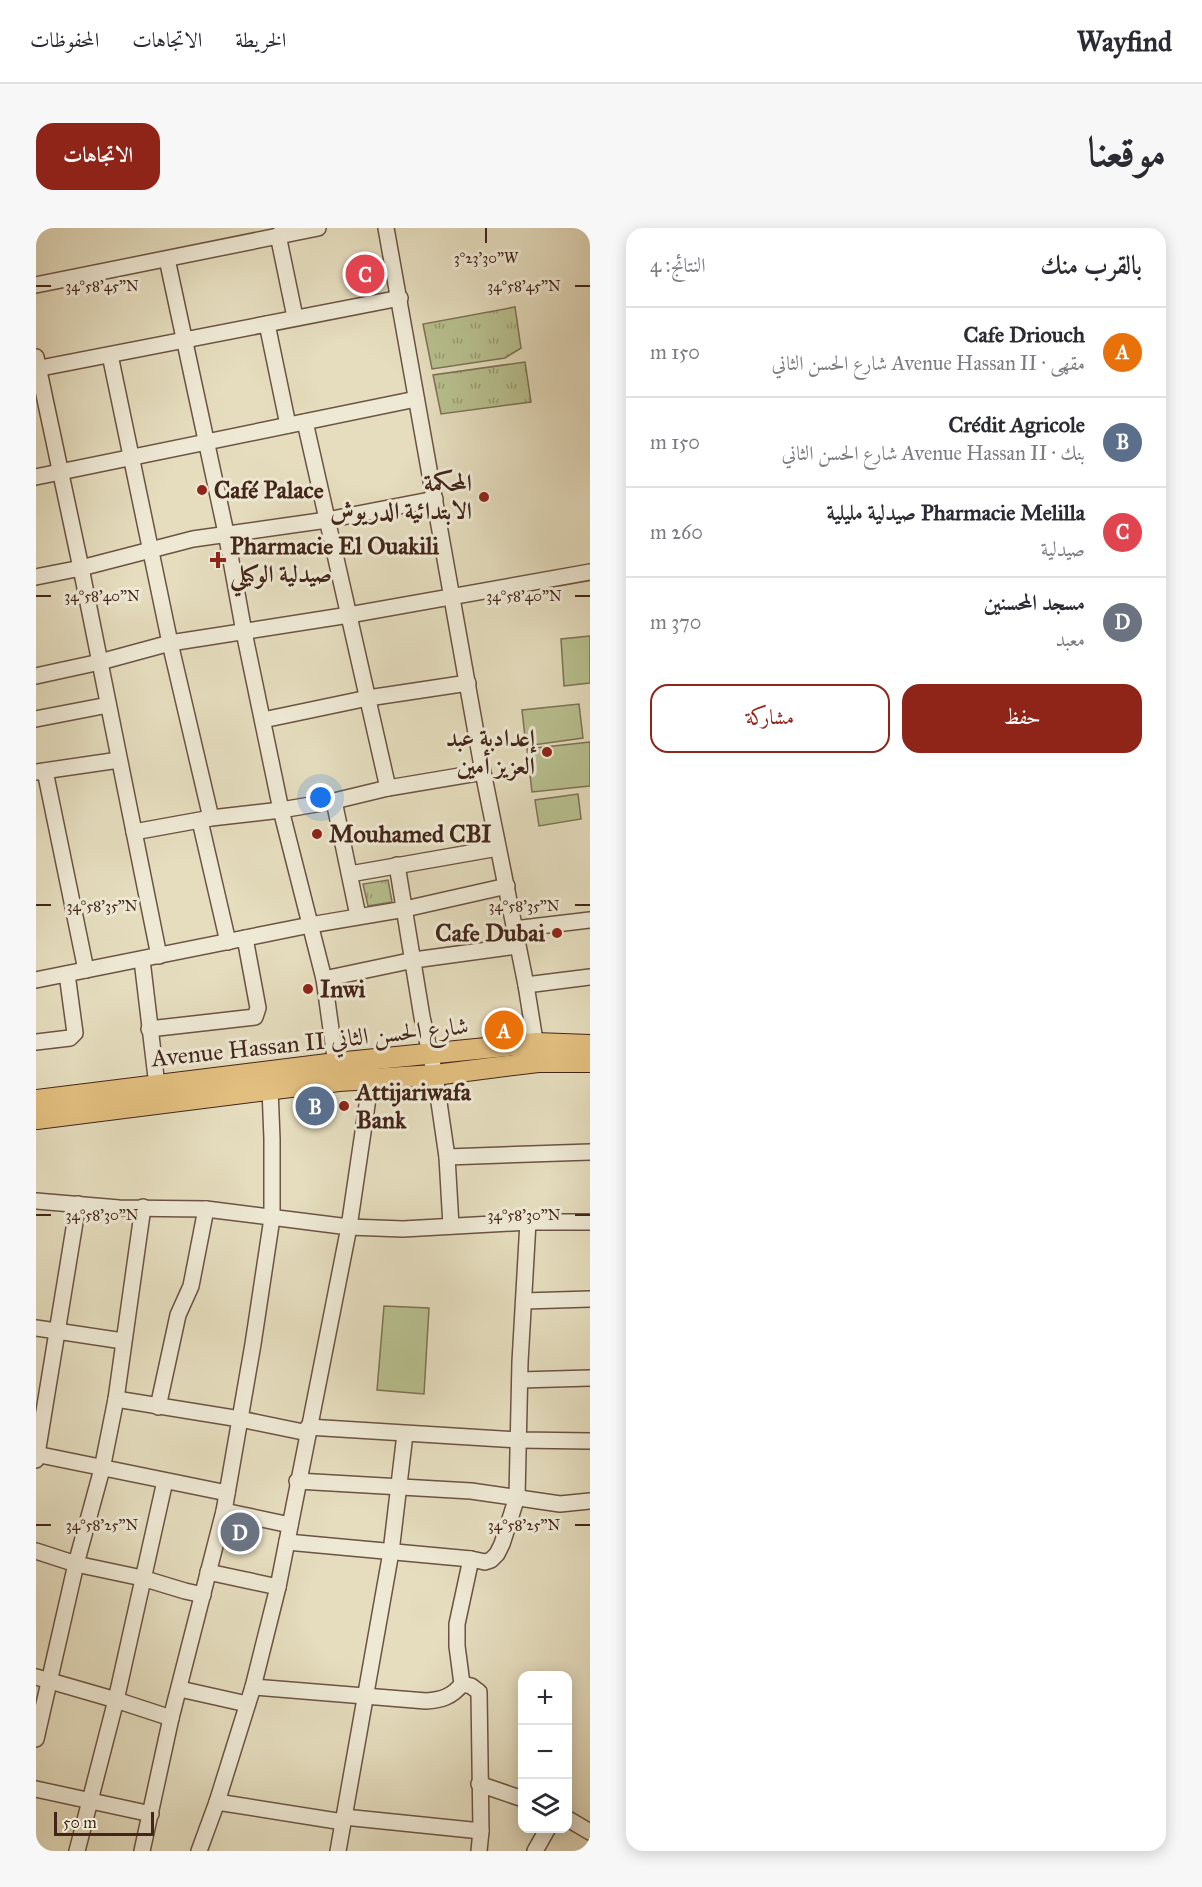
<!DOCTYPE html>
<html lang="ar">
<meta charset="utf-8">
<style>
body{margin:0;font-family:"IM FELL Great Primer",Amiri,serif;background:#f7f7f7;color:#2b2b33;direction:rtl}
.controls{position:absolute;right:18px;bottom:18px;display:grid;overflow:hidden;border-radius:12px;box-shadow:0 3px 15px #0003}
.controls button{width:54px;height:54px;display:grid;place-items:center;padding:0;border:0;border-bottom:2px solid #e1e1e2;background:#fff;color:#2b2b33;font:30px sans-serif}
.scale{position:absolute;left:18px;bottom:15px;width:100px;box-sizing:border-box;padding-left:6px;border:3px solid #432519;border-top:0;font-size:16px;line-height:21px;white-space:nowrap;color:#432519;-webkit-text-stroke:4px #eee9d5;paint-order:stroke}
.you{position:absolute;left:285px;top:570px;width:21px;height:21px;margin:-15px;border:4px solid #fff;border-radius:50%;background:#1a73e8;box-shadow:0 0 0 9px #1a73e833}
.badge{display:grid;place-items:center;width:39px;height:39px;border-radius:50%;background:#8f2418;color:#fff;font-size:20px;font-weight:700}
.pin{position:absolute;translate:-50% -50%;border:3px solid #fff;box-shadow:0 2px 6px #0006}
.list{margin:0;padding:0;list-style:none}
h2{display:flex;justify-content:space-between;align-items:center;height:78px;margin:0;padding:0 24px;font-size:26px}
h2 small{font-size:20px;font-weight:400;color:#7c7c81}
.list li{display:grid;grid-template-columns:39px 1fr auto;gap:18px;align-items:center;box-sizing:border-box;height:90px;padding:0 24px;border-top:2px solid #e1e1e2}
.list b{display:block;font-size:22px;white-space:nowrap}
.list p{margin:0;font-size:20px;white-space:nowrap;color:#7c7c81}
.list em{font-size:20px;font-style:normal;color:#7c7c81}
.actions{display:flex;gap:12px;padding:18px 24px}
.actions a{flex:1;padding:14px 0;border:2px solid #8f2418;border-radius:18px;text-align:center;font-size:21px;color:#8f2418}
.actions .main{background:#8f2418;color:#fff}
.icon{flex:none;width:33px;height:33px;fill:none;stroke:currentColor;stroke-width:2;stroke-linecap:round;stroke-linejoin:round}
.map{position:relative;flex:none;width:554px;height:1623px;overflow:hidden;direction:ltr;border-radius:18px}
header{display:flex;align-items:center;gap:36px;box-sizing:border-box;height:84px;padding:0 30px;background:#fff;border-bottom:2px solid #e1e1e2}
header strong{font-size:28px}
nav{display:flex;gap:33px;margin-inline-start:auto;font-size:21px}
.intro{display:flex;align-items:center;justify-content:space-between;box-sizing:border-box;height:144px;padding:0 36px}
h1{margin:0;font-size:42px}
.button{padding:15px 27px;border-radius:18px;background:#8f2418;color:#fff;font-size:21px;font-weight:700}
main{display:flex;gap:36px;padding:0 36px}
aside{flex:1;background:#fff;border-radius:18px;box-shadow:0 3px 15px #0003}
.map>svg:first-child{display:block}
.grass{fill:url(#grass-tufts);stroke:#7e7254;stroke-width:1.5}
.park{fill:#b8c08f;stroke:#7e7254;stroke-width:1.5}
.lines{fill:none;stroke-linecap:round;stroke-linejoin:round}
.minor-casing{stroke:#6c5342;stroke-width:18}
.major-casing{stroke:#432519;stroke-width:22}
.minor{stroke:#eee9d5;stroke-width:15}
.major{stroke:#e2be7f;stroke-width:20}
.ticks{fill:none;stroke:#432519;stroke-width:2}
.poi-dot{fill:#8f2418;stroke:#eee9d5;stroke-width:2}
.labels{text-anchor:middle;dominant-baseline:central;stroke-width:6;stroke-linejoin:round;paint-order:stroke}
.poi-label{font-size:24px;font-weight:bold;fill:#432519;stroke:#eee9d5;text-anchor:start}
.street-label{font-size:24px;fill:#432519;stroke:#eee9d5}
.ticks-label{font-size:15px;text-anchor:middle;fill:#432519;stroke:#eee9d5;stroke-width:6;stroke-linejoin:round;paint-order:stroke}
</style>
<header>
<strong>Wayfind</strong>
<nav><a>الخريطة</a><a>الاتجاهات</a><a>المحفوظات</a></nav>
</header>
<div class="intro"><h1>موقعنا</h1><a class="button">الاتجاهات</a></div>
<main>
<aside>
<h2>بالقرب منك<small>النتائج: 4</small></h2>
<ul class="list">
<li><span class="badge" style="background:#e8710a">A</span><div><b>Cafe Driouch</b><p>مقهى · Avenue Hassan II شارع الحسن الثاني</p></div><em>150 m</em></li>
<li><span class="badge" style="background:#5c6f8a">B</span><div><b>Crédit Agricole</b><p>بنك · Avenue Hassan II شارع الحسن الثاني</p></div><em>150 m</em></li>
<li><span class="badge" style="background:#e0444e">C</span><div><b>Pharmacie Melilla صيدلية مليلية</b><p>صيدلية</p></div><em>260 m</em></li>
<li><span class="badge" style="background:#6b7280">D</span><div><b>مسجد المحسنين</b><p>معبد</p></div><em>370 m</em></li>
</ul>
<div class="actions"><a class="main">حفظ</a><a>مشاركة</a></div>
</aside>
<div class="map">
<svg width="554" height="1623" viewBox="0 0 554 1623">
<defs>
<pattern id="grass-tufts" width="24" height="20" patternUnits="userSpaceOnUse" patternTransform="scale(1.5)"><rect width="24" height="20" fill="#b8c08f"/><path d="M3 7l-1-3M5 7V3M7 7l1-3M15 17l-1-3M17 17v-4M19 17l1-3" fill="none" stroke="#979c74"/></pattern>
</defs>
<rect width="100%" height="100%" fill="#e5ddbe"/>
<filter id="stains"><feTurbulence type="fractalNoise" baseFrequency=".00333" numOctaves="4"/><feColorMatrix values="0 0 0 0 .2 0 0 0 0 .09 0 0 0 0 .02 0 0 0 .5 -.17"/></filter>
<radialGradient id="worn" r=".72"><stop offset=".6" stop-color="#630" stop-opacity="0"/><stop offset="1" stop-color="#630" stop-opacity=".3"/></radialGradient>
<g class="grass">
<polygon points="479,79 485,120 469,130 396,141 387,96"/>
<polygon points="489,134 495,174 405,186 397,147"/>
<polygon points="352,652 356,674 332,678 327,656"/>
</g>
<g class="park">
<polygon points="554,408 554,455 528,458 525,411"/>
<polygon points="543,476 547,510 490,518 486,482"/>
<polygon points="554,514 554,558 496,564 491,521"/>
<polygon points="542,566 545,591 503,598 499,572"/>
<polygon points="348,1078 393,1080 388,1166 341,1162"/>
</g>
<g class="lines">
<g class="minor-casing">
<g id="minor">
<polyline points="350,0 447,544 490,757 501,825"/>
<polyline points="242,7 259,89"/>
<polyline points="131,31 190,305 208,404 245,582 288,751 301,844"/>
<polyline points="0,57 282,0"/>
<polyline points="231,96 252,197"/>
<polyline points="74,127 134,415 175,590"/>
<polyline points="0,129 45,340 123,728"/>
<polyline points="0,141 364,70"/>
<polyline points="269,194 352,560"/>
<polyline points="0,249 380,171"/>
<polyline points="0,349 45,340 157,311 291,292 399,271"/>
<polyline points="0,448 64,434 134,415 313,387 554,344"/>
<polyline points="0,491 72,477"/>
<polyline points="227,492 332,470 432,455"/>
<polyline points="9,543 50,742"/>
<polyline points="0,544 83,532"/>
<polyline points="298,573 322,688"/>
<polyline points="164,593 192,714"/>
<polyline points="98,604 175,590 245,582 298,573 352,560 447,544"/>
<polyline points="361,637 386,789 399,847 411,929 415,998"/>
<polyline points="314,646 462,620"/>
<polyline points="478,701 554,692"/>
<polyline points="106,732 122,866"/>
<polyline points="288,751 378,732 481,718"/>
<polyline points="0,752 274,697 369,681 471,658"/>
<polyline points="490,757 554,749"/>
<polyline points="113,801 219,789 222,780 209,710"/>
<polyline points="0,814 34,810 39,805 31,746"/>
<polyline points="411,929 554,924"/>
<polyline points="0,973 83,980 170,981 313,999 367,1001 492,994 554,994"/>
<polyline points="488,1073 554,1071"/>
<polyline points="0,1100 87,1113"/>
<polyline points="484,1152 554,1150"/>
<polyline points="80,1171 204,1191 272,1205"/>
<polyline points="122,1179 142,1087 155,1058 170,981"/>
<polyline points="272,1199 483,1212 554,1213"/>
<polyline points="0,1226 191,1265"/>
<polyline points="0,1232 42,976"/>
<polyline points="261,1253 435,1263 524,1276 554,1273"/>
<polyline points="188,1283 254,1297"/>
<polyline points="251,1314 435,1331 449,1334 455,1332 461,1326 466,1316 481,1269 484,1134 492,994"/>
<polyline points="0,1323 40,1336 106,1350 149,1363 167,1367"/>
<polyline points="172,1344 242,1359"/>
<polyline points="0,1449 80,1472 135,1490"/>
<polyline points="426,1456 435,1458 443,1464 445,1603 443,1623"/>
<path d="M 217,1459 L 390,1473 C 405,1472 416,1469 426,1456 L 421,1418 L 421,1396 L 435,1331"/>
<polyline points="144,1461 211,1476"/>
<polyline points="0,1511 40,1336 66,1241 80,1171 107,979"/>
<polyline points="443,1556 487,1571"/>
<polyline points="0,1561 115,1586"/>
<polyline points="181,1574 307,1594"/>
<polyline points="308,1589 445,1603"/>
<polyline points="532,1591 554,1604"/>
<polyline points="41,1623 80,1472 129,1253"/>
<polyline points="106,1623 135,1490 188,1283 217,1116 236,990 236,911 234,861"/>
<polyline points="163,1623 181,1574 217,1459 242,1359 313,999 335,850"/>
<polyline points="302,1623 355,1324 369,1206"/>
<polyline points="499,1623 512,1600"/>
</g>
</g>
<g class="major-casing">
<g id="major">
<polyline points="0,872 300,835 500,815 554,817"/>
<polyline points="1,891 303,853 399,847 502,834 554,834"/>
</g>
</g>
<use href="#minor" class="minor"/>
<use href="#major" class="major"/>
</g>
<path class="ticks" d="M 450,0 L 450,15M 0,58 L 15,58M 539,58 L 554,58M 0,368 L 15,368M 539,368 L 554,368M 0,677 L 15,677M 539,677 L 554,677M 0,987 L 15,987M 539,987 L 554,987M 0,1297 L 15,1297M 539,1297 L 554,1297"/>
<g class="poi-dot">
<circle cx="166" cy="262" r="6"/>
<circle cx="448" cy="269" r="6"/>
<path d="M179 323h6v6h6v6h-6v6h-6v-6h-6v-6h6z"/>
<circle cx="511" cy="524" r="6"/>
<circle cx="281" cy="606" r="6"/>
<circle cx="521" cy="705" r="6"/>
<circle cx="272" cy="761" r="6"/>
<circle cx="308" cy="878" r="6"/>
</g>
<g class="labels">
<g class="poi-label">
<text x="436" y="255" text-anchor="end">المحكمة<tspan x="436" dy="28">الابتدائية الدريوش</tspan></text>
<text x="178" y="262">Café Palace</text>
<text x="194" y="318">Pharmacie El Ouakili<tspan x="194" dy="28">صيدلية الوكيلي</tspan></text>
<text x="499" y="510" text-anchor="end">إعدادية عبد<tspan x="499" dy="28">العزيز أمين</tspan></text>
<text x="293" y="606">Mouhamed CBI</text>
<text x="509" y="705" text-anchor="end">Cafe Dubai</text>
<text x="284" y="761">Inwi</text>
<text x="320" y="864">Attijariwafa<tspan x="320" dy="28">Bank</tspan></text>
</g>
<g class="street-label">
<text transform="translate(274 814) rotate(-6)">Avenue Hassan II شارع الحسن الثاني</text>
</g>
</g>
<g class="ticks-label">
<text x="450" y="35">3°23'30"W</text>
<text x="66" y="63">34°58'45"N</text>
<text x="488" y="63">34°58'45"N</text>
<text x="66" y="373">34°58'40"N</text>
<text x="488" y="373">34°58'40"N</text>
<text x="66" y="683">34°58'35"N</text>
<text x="488" y="683">34°58'35"N</text>
<text x="66" y="992">34°58'30"N</text>
<text x="488" y="992">34°58'30"N</text>
<text x="66" y="1302">34°58'25"N</text>
<text x="488" y="1302">34°58'25"N</text>
</g>
<rect width="100%" height="100%" filter="url(#stains)"/>
<rect width="100%" height="100%" fill="url(#worn)"/>
</svg>
<div class="controls">
<button>+</button>
<button>−</button>
<button><svg class="icon" aria-label="layers" viewBox="0 0 24 24"><path d="M12 4l9 5-9 5-9-5zM3 14l9 5 9-5"/></svg></button>
</div>
<div class="scale">50 m</div>
<div class="you"></div>
<div class="pin badge" style="left:468px;top:802px;background:#e8710a">A</div>
<div class="pin badge" style="left:279px;top:878px;background:#5c6f8a">B</div>
<div class="pin badge" style="left:329px;top:46px;background:#e0444e">C</div>
<div class="pin badge" style="left:204px;top:1304px;background:#6b7280">D</div>
</div>
</main>
